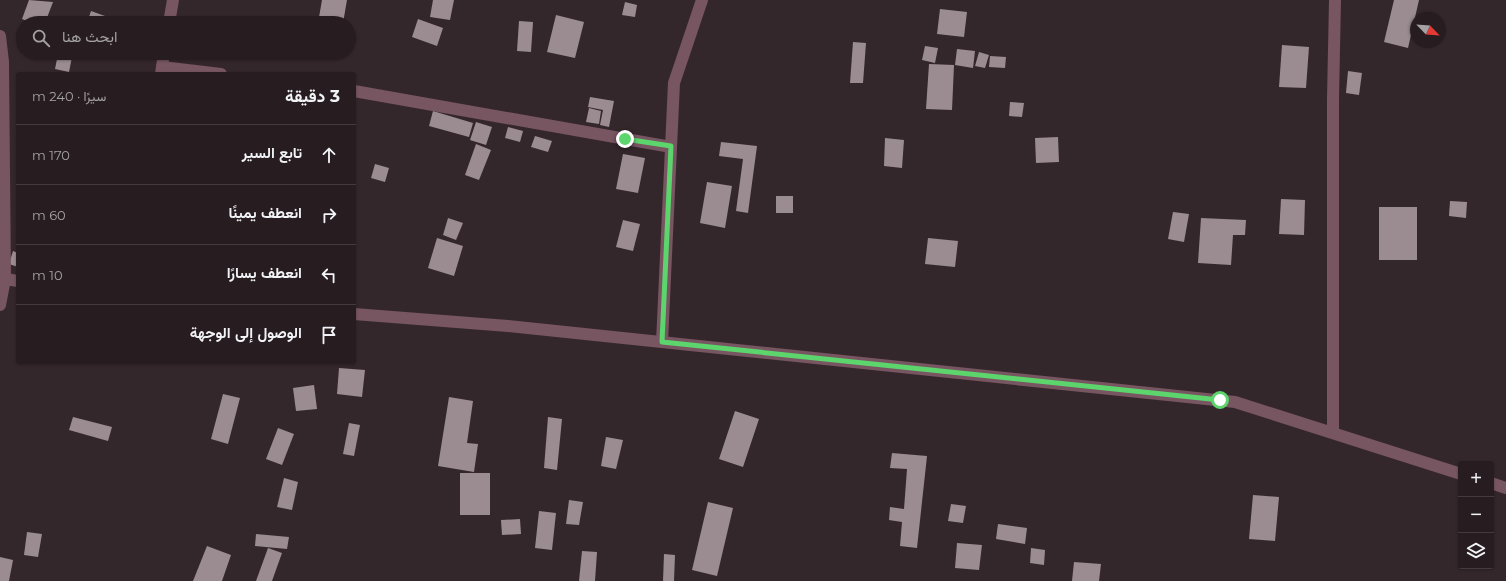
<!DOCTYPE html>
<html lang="ar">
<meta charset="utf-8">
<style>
body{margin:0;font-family:Montserrat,Vazirmatn,sans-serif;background:#2f2629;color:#f1f3f6;direction:rtl}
.controls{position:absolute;right:12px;bottom:12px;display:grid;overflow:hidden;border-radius:4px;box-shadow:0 1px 3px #0004}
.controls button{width:36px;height:36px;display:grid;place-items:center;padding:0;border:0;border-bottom:1px solid #433b3e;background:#271d20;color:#f1f3f6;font:20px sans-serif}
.compass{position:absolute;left:1410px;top:12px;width:36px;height:36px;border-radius:50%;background:#271d20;box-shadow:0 1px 3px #0004;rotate:115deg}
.stop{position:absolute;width:12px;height:12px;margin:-9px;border:3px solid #5cd56d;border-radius:50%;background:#fff}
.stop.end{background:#5cd56d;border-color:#fff;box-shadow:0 1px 4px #0008}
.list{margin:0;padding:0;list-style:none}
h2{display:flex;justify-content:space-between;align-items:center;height:52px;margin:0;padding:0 16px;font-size:17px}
h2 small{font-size:13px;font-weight:400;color:#a4a2a5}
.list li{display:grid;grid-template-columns:26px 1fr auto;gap:12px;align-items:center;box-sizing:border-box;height:60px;padding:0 16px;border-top:1px solid #433b3e}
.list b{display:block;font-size:15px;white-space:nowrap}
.list em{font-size:13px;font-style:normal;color:#a4a2a5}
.icon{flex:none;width:22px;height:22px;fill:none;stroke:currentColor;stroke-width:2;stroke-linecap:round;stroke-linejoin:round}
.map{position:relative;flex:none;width:1506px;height:581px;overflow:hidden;direction:ltr}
.search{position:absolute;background:#271d20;box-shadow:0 1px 3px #0004;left:16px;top:16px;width:340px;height:44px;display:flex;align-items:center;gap:10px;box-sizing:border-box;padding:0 14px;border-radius:22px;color:#a4a2a5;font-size:15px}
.panel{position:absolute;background:#271d20;box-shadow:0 1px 3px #0004;left:16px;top:72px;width:340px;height:292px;border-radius:4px;direction:rtl}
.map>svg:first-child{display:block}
.building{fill:#9b8c91}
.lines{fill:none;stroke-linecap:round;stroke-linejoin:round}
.minor{stroke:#775561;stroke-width:12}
.route{stroke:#5cd56d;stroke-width:5}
</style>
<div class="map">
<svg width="1506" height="581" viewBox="0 0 1506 581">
<rect width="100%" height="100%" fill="#34272b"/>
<g class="building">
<polygon points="29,0 53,2 45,23 32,23 22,19"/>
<polygon points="322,0 347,0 343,23 318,23"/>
<polygon points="433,0 454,0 450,20 430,17"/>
<polygon points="1394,0 1419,0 1408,48 1384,42"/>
<polygon points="625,2 637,5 635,17 622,15"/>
<polygon points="940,9 967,12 964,37 937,34"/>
<polygon points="91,11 105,16 103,23 87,23"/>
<polygon points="556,15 584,22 575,58 547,52"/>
<polygon points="418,19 443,28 437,46 412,37"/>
<polygon points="519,21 533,22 531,52 517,51"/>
<polygon points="853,42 866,43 863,83 850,83"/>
<polygon points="1282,45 1309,47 1306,88 1279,87"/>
<polygon points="925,46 938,48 935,63 922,60"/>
<polygon points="957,49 975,51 973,68 955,65"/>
<polygon points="979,52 989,55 985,68 975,66"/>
<polygon points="91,53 109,53 107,60"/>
<polygon points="293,53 304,53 302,60 292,58"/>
<polygon points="58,54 72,57 69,72 55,69"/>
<polygon points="990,56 1006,57 1005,68 989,67"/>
<polygon points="929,64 954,65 952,110 926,109"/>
<polygon points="1348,71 1362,73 1359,95 1346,93"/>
<polygon points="590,97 614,101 609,127 600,125 603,110 588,107"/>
<polygon points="1010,102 1024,103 1022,117 1009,116"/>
<polygon points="589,108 601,111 599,124 586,122"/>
<polygon points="433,111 473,123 469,137 429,126"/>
<polygon points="476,122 492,127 486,145 470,140"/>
<polygon points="508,127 523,131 520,142 505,138"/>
<polygon points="535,136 552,141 548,152 531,147"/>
<polygon points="1058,137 1059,162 1036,163 1035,138"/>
<polygon points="885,138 904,140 902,168 884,166"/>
<polygon points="721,142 757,146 748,213 736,211 743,159 719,156"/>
<polygon points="476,144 491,150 479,180 465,175"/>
<polygon points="623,154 645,158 638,193 616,189"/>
<polygon points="375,164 389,168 385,182 371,178"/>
<polygon points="707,182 732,186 725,228 700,223"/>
<rect x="776" y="196" width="17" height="17"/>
<polygon points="1281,199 1305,200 1304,235 1279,234"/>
<polygon points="1450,201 1467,202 1466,218 1449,216"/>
<rect x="1379" y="207" width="38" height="53"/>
<polygon points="1173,212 1189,214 1184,242 1168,239"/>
<polygon points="448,218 463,223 456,240 443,235"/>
<polygon points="1201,218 1246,220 1245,235 1233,235 1231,265 1198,263"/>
<polygon points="623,220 640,224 633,251 616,247"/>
<polygon points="437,238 463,246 454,276 428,268"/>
<polygon points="928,238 958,241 955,267 925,264"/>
<polygon points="13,251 18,253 18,267 9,264"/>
<polygon points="339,368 365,370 362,397 337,394"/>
<polygon points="314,385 317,409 296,411 293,388"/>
<polygon points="223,394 240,398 228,444 211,439"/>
<polygon points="449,397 473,401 467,443 478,444 474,472 438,466"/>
<polygon points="735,411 759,419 743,467 719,459"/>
<polygon points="73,417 112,427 108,441 69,430"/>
<polygon points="548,417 562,419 557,470 544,468"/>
<polygon points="349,423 360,425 354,456 343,454"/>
<polygon points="278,428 294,434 282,465 266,459"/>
<polygon points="606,437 623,440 616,469 601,466"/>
<polygon points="892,453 927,456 917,548 900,546 902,522 889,520 890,507 904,509 907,469 890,468"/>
<rect x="460" y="473" width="30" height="42"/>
<polygon points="284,478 298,482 292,510 277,507"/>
<polygon points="1253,495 1279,497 1275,541 1249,539"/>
<polygon points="569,500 583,502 579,525 566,524"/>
<polygon points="708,502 733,508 717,576 692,570"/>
<polygon points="951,504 966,506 963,523 948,521"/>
<polygon points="539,511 556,513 552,550 535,548"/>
<polygon points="520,519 521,534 502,535 501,520"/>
<polygon points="998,524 1027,528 1025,544 996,539"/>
<polygon points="27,532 42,534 38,557 24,555"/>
<polygon points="256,534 289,537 287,549 255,546"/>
<polygon points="957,543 982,545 979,570 955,568"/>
<polygon points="207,546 231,555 222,581 193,581"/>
<polygon points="268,548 282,553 272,581 256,581"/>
<polygon points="1031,548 1045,550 1044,565 1030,563"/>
<polygon points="582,551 597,552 595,581 579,581"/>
<polygon points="664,554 675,555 674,581 663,581"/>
<polygon points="0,557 13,560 9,581 0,581"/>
<polygon points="1074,562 1101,564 1099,581 1072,581"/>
</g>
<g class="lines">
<g class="minor">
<polyline points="169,23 173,0"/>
<polyline points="0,36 3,62 5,279 0,305"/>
<polyline points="162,67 221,74"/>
<polyline points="161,74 164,53"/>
<polyline points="354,91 671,147"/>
<polyline points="5,279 18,281"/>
<polyline points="354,314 508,326 1235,402 1461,474"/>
<polyline points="662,342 674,83 702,0"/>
<polyline points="1333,433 1333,99 1335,0"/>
<polyline points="1491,483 1506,488"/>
</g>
</g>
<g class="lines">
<polyline class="route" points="625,139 671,146 662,342 1220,400"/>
</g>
</svg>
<div class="controls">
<button>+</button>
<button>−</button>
<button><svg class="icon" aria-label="layers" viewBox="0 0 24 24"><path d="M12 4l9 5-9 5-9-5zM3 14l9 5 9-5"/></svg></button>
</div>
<svg class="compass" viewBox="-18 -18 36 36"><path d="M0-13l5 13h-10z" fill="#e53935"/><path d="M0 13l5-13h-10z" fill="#a4a2a5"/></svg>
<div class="stop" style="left:1220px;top:400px"></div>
<div class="stop end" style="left:625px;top:139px"></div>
<div class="search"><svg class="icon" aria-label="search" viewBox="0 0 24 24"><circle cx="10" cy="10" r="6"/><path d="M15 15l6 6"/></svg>ابحث هنا</div>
<section class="panel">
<h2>3 دقيقة<small>سيرًا · 240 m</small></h2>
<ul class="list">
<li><svg class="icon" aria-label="ahead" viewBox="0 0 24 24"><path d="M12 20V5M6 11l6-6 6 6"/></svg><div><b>تابع السير</b></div><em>170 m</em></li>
<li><svg class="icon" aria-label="right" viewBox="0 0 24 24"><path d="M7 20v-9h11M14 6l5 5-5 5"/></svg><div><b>انعطف يمينًا</b></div><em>60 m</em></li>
<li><svg class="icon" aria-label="left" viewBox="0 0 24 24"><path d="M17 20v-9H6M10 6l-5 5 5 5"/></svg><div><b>انعطف يسارًا</b></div><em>10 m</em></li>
<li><svg class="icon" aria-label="arrive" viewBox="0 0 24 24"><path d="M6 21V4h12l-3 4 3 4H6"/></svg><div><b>الوصول إلى الوجهة</b></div></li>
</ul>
</section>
</div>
